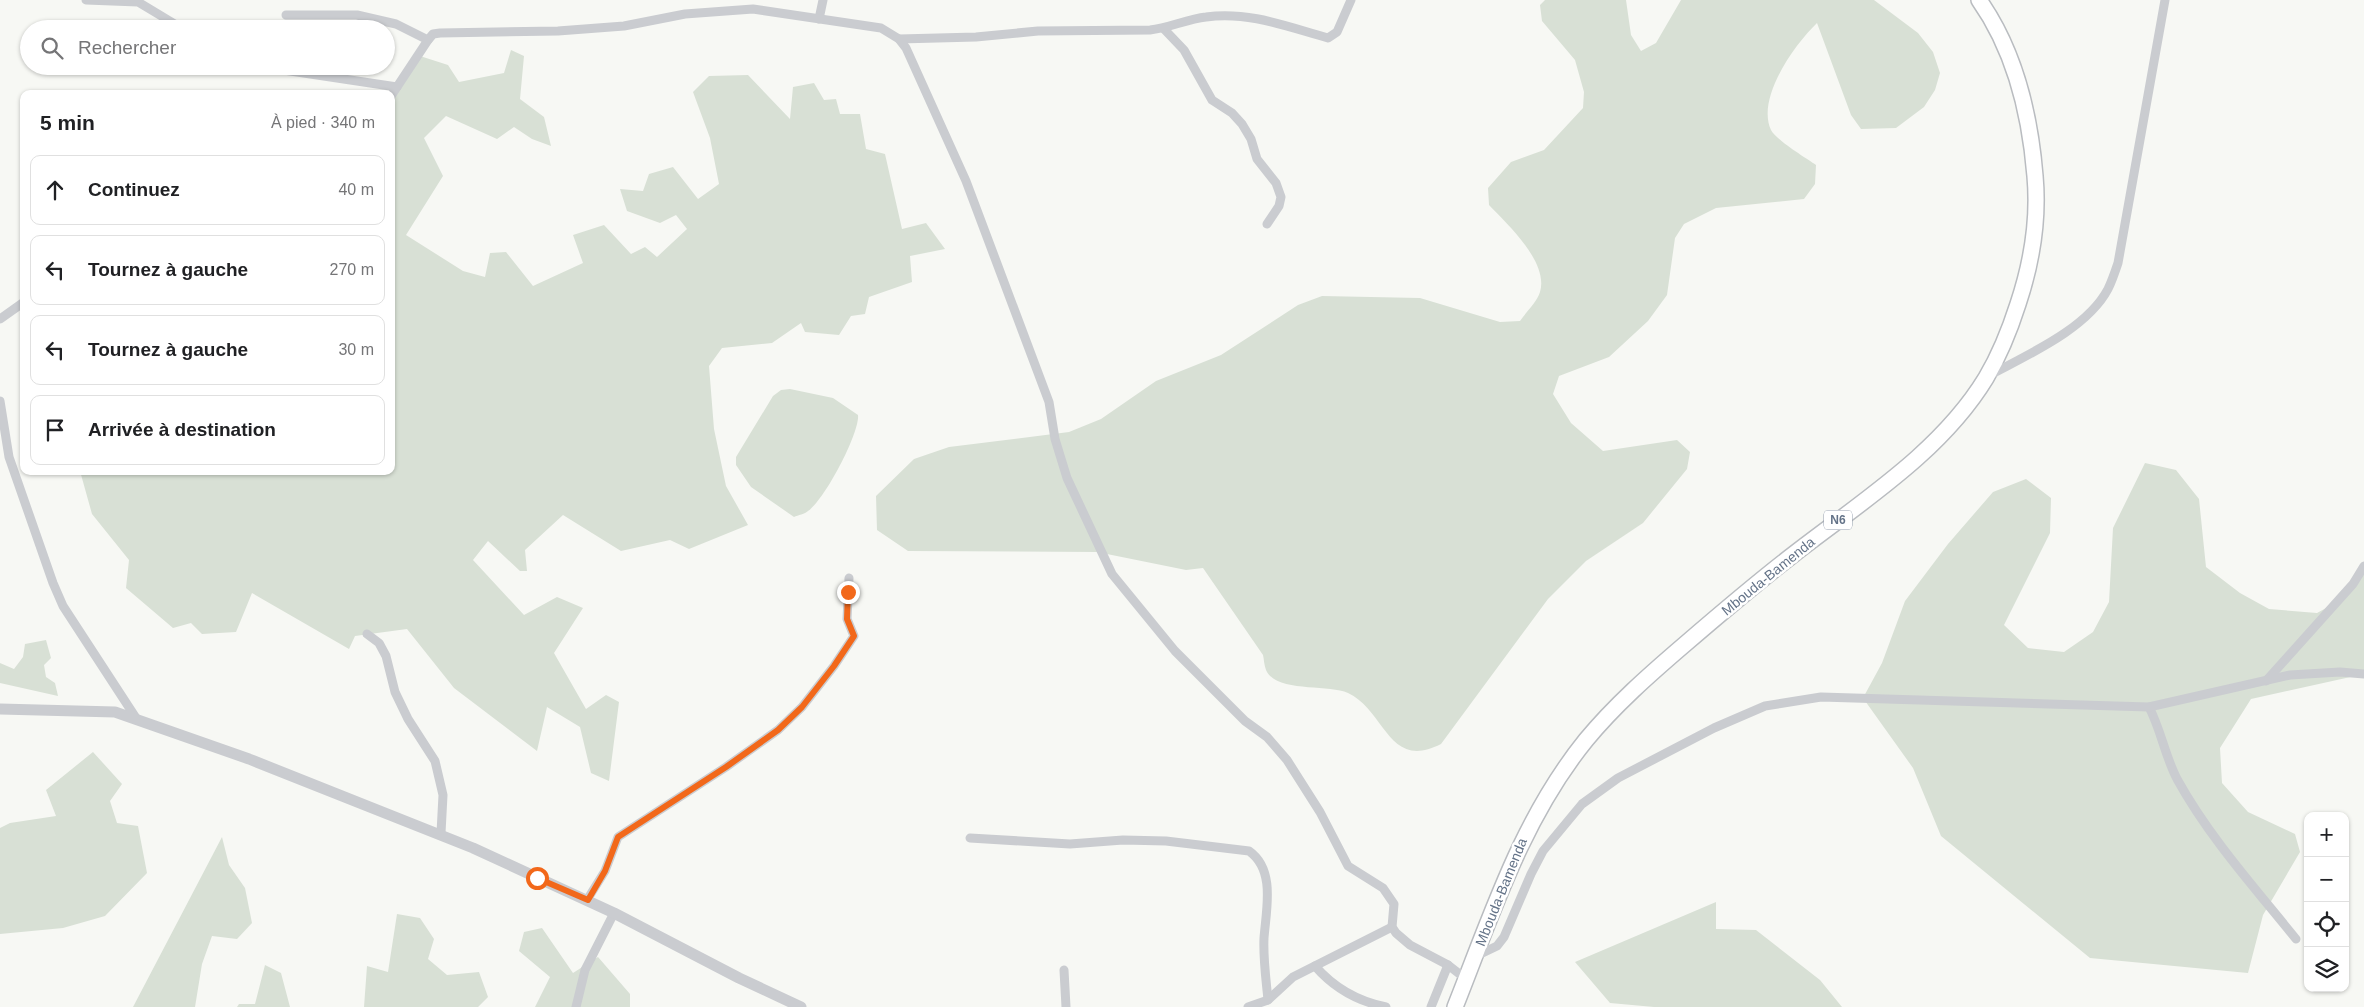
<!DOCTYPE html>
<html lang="fr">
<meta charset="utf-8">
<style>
body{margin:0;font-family:Helvetica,sans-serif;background:#f6f6f6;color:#202124}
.controls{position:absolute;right:15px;bottom:15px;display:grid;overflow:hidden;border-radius:10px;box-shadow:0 1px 4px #0004}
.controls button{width:45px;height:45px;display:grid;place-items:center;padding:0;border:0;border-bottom:1px solid #e0e0e0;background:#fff;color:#202124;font:25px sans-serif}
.stop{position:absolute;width:15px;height:15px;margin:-11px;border:4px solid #f2681a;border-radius:50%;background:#fff}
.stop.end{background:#f2681a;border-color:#fff;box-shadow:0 1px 5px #0008}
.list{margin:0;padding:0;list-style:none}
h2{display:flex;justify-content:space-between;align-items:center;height:65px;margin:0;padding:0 20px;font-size:21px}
h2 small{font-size:16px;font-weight:400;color:#757577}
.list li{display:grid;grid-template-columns:32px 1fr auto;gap:15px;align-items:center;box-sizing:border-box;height:70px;margin:0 10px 10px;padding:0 10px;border:1px solid #e0e0e0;border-radius:10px}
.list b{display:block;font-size:19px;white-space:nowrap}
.list em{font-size:16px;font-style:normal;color:#757577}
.icon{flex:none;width:28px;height:28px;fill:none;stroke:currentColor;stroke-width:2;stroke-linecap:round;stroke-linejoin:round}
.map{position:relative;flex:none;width:2364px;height:1007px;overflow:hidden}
.search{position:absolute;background:#fff;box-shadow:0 1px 4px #0004;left:20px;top:20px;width:375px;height:55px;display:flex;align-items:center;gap:12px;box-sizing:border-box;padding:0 18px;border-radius:28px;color:#757577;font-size:19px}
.panel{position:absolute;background:#fff;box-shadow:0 1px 4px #0004;left:20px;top:90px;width:375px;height:385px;border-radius:10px}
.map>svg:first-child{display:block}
.green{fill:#d8e0d5}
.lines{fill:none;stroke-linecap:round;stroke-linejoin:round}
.trunk-casing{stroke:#b9bcc0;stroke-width:18}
.minor{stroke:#caccd0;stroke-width:9}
.tertiary{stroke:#caccd0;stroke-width:11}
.trunk{stroke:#fff;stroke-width:15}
.route{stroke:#f2681a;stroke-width:6}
.labels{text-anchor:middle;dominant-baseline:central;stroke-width:5;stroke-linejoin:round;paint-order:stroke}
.shield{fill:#fff;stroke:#929dac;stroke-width:1}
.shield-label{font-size:12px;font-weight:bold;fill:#647388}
.street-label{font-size:14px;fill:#647388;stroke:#fff}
</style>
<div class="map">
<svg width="2364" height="1007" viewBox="0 0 2364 1007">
<rect width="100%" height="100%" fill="#f7f8f4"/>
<g class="green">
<path d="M 1545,0 L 1626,0 L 1631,35 L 1641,51 L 1656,43 L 1681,0 L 1874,0 L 1918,33 L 1933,52 L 1940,73 L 1935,90 L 1924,107 L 1896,128 L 1861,129 L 1851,115 L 1817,23 C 1795,44 1756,98 1771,130 C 1776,140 1806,158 1816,165 L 1815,184 L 1804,199 L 1716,208 L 1684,224 L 1675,238 L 1667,295 L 1648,321 L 1609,357 L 1559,376 L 1553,394 L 1571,423 L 1603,451 L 1677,440 L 1690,452 L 1687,469 L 1643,523 L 1586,561 L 1548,599 L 1441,744 C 1388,771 1386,711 1348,693 C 1328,684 1276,693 1266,670 C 1264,665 1264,659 1263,655 L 1203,568 L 1186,570 L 1097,552 L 908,551 L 877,530 L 876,496 L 914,459 L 949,447 L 1069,432 L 1101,419 L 1156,381 L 1221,355 L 1298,305 L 1322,296 L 1420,298 L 1500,322 L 1520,321 C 1526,312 1537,302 1540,292 C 1549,262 1507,224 1489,205 L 1488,188 L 1511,162 L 1544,150 L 1583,108 L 1584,92 L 1575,60 L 1542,21 L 1540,5 Z"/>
<polygon points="511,50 524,56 520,99 544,117 551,146 532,139 514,127 497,139 446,116 424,138 443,176 406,235 463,271 485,277 490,253 506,252 533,286 583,263 573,235 604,225 631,254 645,247 657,257 687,229 676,215 660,223 627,211 620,189 643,191 649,174 673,167 698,199 719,184 710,138 693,92 709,76 748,75 790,119 793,87 814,83 824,100 836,99 840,114 860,114 866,149 885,154 902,229 926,223 945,249 910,256 912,282 869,297 865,314 851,316 839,335 805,332 801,323 772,343 722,348 709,366 714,429 726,486 748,525 689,549 670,540 621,551 563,515 525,550 527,571 520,571 488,541 473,560 524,615 557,597 583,608 554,653 586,709 606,695 619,702 609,781 591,773 580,727 547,707 537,751 454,688 407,629 355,636 349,649 252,593 236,632 202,634 191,623 173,628 126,588 129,560 92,514 80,471 391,471 391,96 420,56 448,65 459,82 504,73"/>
<path d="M 790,389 L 833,398 L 858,415 C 860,433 824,501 808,511 C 805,514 798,515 794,517 L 751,487 L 736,465 L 736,457 L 773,396 L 781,390 Z"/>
<polygon points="2145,463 2176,470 2199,499 2206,567 2240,593 2269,609 2317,613 2339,601 2364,566 2364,674 2251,699 2220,748 2222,783 2248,812 2295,834 2300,852 2263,915 2248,973 2090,958 1941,836 1913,768 1863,698 1882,663 1905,601 1948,544 1993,492 2026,479 2051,498 2050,533 2004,625 2028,648 2064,652 2093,632 2109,602 2113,528"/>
<polygon points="46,640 51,658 44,665 46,677 55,683 58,696 0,683 0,663 14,669 23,657 25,644"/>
<polygon points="93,752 122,784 110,801 117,823 138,826 147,873 105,916 63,928 0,934 0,828 10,823 56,816 46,790"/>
<polygon points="222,837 229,865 245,888 252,923 237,939 212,936 202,964 195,1007 133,1007"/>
<polygon points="1716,902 1716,929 1756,930 1820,980 1842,1007 1654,1007 1610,1003 1575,962"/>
<polygon points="397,914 420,918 434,939 428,959 447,975 479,972 488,997 478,1007 364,1007 367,966 388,972"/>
<polygon points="542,928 573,973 598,957 630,994 630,1007 535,1007 550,977 519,951 524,932"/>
<polygon points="265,965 281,973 290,1007 237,1007 239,1004 255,1004"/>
</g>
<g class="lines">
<g class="trunk-casing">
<path id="trunk" d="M 1455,1007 C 1492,914 1522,819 1586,740 C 1615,705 1649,675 1684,645 C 1720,614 1756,583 1794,554 C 1861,502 1941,452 1986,378 C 1999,356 2010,329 2018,304 C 2032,262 2039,220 2035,176 C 2030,114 2015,51 1979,0"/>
</g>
<g class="minor">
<polyline points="86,0 138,2 183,29"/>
<polyline points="286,15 357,15 396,24 428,40"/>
<polyline points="819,19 823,0"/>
<polyline points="1164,29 1184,50 1212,100 1232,113 1242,124 1251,139 1257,159 1276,183 1281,197 1279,206 1267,224"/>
<path d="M 899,39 L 976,37 L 1038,31 L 1150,30 C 1169,28 1187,19 1206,17 C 1249,11 1288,27 1328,38 L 1337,32 L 1351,0"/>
<polyline points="257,66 397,87"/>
<polyline points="391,96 428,40 433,34 440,33 558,31 624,26 685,14 753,9 881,28 899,39 906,48 966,181 1049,402 1055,439 1067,478 1112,574 1175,651 1245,721 1267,737 1287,760 1320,812 1348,866 1383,888 1394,904 1392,927 1396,933 1410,945 1448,965 1466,979"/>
<polyline points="0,319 24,302"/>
<path d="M 1988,376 C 2027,355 2087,329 2108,289 C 2112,281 2115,272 2118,263 L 2165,0"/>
<polyline points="0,401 9,457 53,583 63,606 136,718"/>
<polyline points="367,634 379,643 386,656 395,692 408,719 435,761 443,795 441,833"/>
<polyline points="2266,681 2353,584 2364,566"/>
<path d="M 2149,707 C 2161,730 2165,756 2177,779 C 2209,837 2254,887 2296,939"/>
<path d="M 970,838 L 1070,844 L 1123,840 L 1166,841 L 1249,851 C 1276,870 1266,910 1264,938 C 1263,958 1266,979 1268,1000"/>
<polyline points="587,900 605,871 618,837 726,767 778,730 802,707 834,666 854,636 847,619 849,578"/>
<polyline points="1474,957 1497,946 1504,937 1531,874 1543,851 1582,804 1618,778 1714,728 1765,706 1821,697 2149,707 2290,675 2340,672 2364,674"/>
<path d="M 1315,966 C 1334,988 1356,1001 1386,1007"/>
<polyline points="1064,970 1066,1007"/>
<polyline points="576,1007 585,970 614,913"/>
<polyline points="1248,1007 1268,1000 1293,977 1392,927"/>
<polyline points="1431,1007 1448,965"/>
</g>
<polyline class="tertiary" points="0,709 115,712 249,759 473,848 614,913 739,978 801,1007"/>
<use href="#trunk" class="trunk"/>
</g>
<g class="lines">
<polyline class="route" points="537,878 588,900 605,871 618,837 726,767 778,730 802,707 834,666 854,636 847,619 848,592"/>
</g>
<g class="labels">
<rect class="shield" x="1824" y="510.5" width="28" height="19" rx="4"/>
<g class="shield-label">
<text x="1838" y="520">N6</text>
</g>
<g class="street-label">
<text transform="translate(1768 576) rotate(-39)">Mbouda-Bamenda</text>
<text transform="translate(1501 892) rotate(-68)">Mbouda-Bamenda</text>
</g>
</g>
</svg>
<div class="controls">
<button>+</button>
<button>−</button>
<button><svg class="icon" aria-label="locate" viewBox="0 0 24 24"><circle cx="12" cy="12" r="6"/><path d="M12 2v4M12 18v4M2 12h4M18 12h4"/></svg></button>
<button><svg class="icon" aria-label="layers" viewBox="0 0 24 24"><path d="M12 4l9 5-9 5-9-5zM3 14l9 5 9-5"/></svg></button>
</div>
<div class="stop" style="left:537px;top:878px"></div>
<div class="stop end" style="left:848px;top:592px"></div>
<div class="search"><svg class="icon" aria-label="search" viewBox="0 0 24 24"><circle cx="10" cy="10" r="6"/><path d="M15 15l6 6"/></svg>Rechercher</div>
<section class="panel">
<h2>5 min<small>À pied · 340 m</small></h2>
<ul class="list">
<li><svg class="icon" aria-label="ahead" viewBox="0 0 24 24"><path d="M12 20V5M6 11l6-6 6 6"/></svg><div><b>Continuez</b></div><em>40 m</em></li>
<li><svg class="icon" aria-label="left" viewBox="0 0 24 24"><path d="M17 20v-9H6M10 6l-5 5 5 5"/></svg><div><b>Tournez à gauche</b></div><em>270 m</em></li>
<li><svg class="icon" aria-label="left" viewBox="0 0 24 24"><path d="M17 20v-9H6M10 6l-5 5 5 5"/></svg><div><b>Tournez à gauche</b></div><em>30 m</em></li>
<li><svg class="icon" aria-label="arrive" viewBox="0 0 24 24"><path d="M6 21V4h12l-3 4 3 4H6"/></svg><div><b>Arrivée à destination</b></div></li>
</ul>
</section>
</div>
